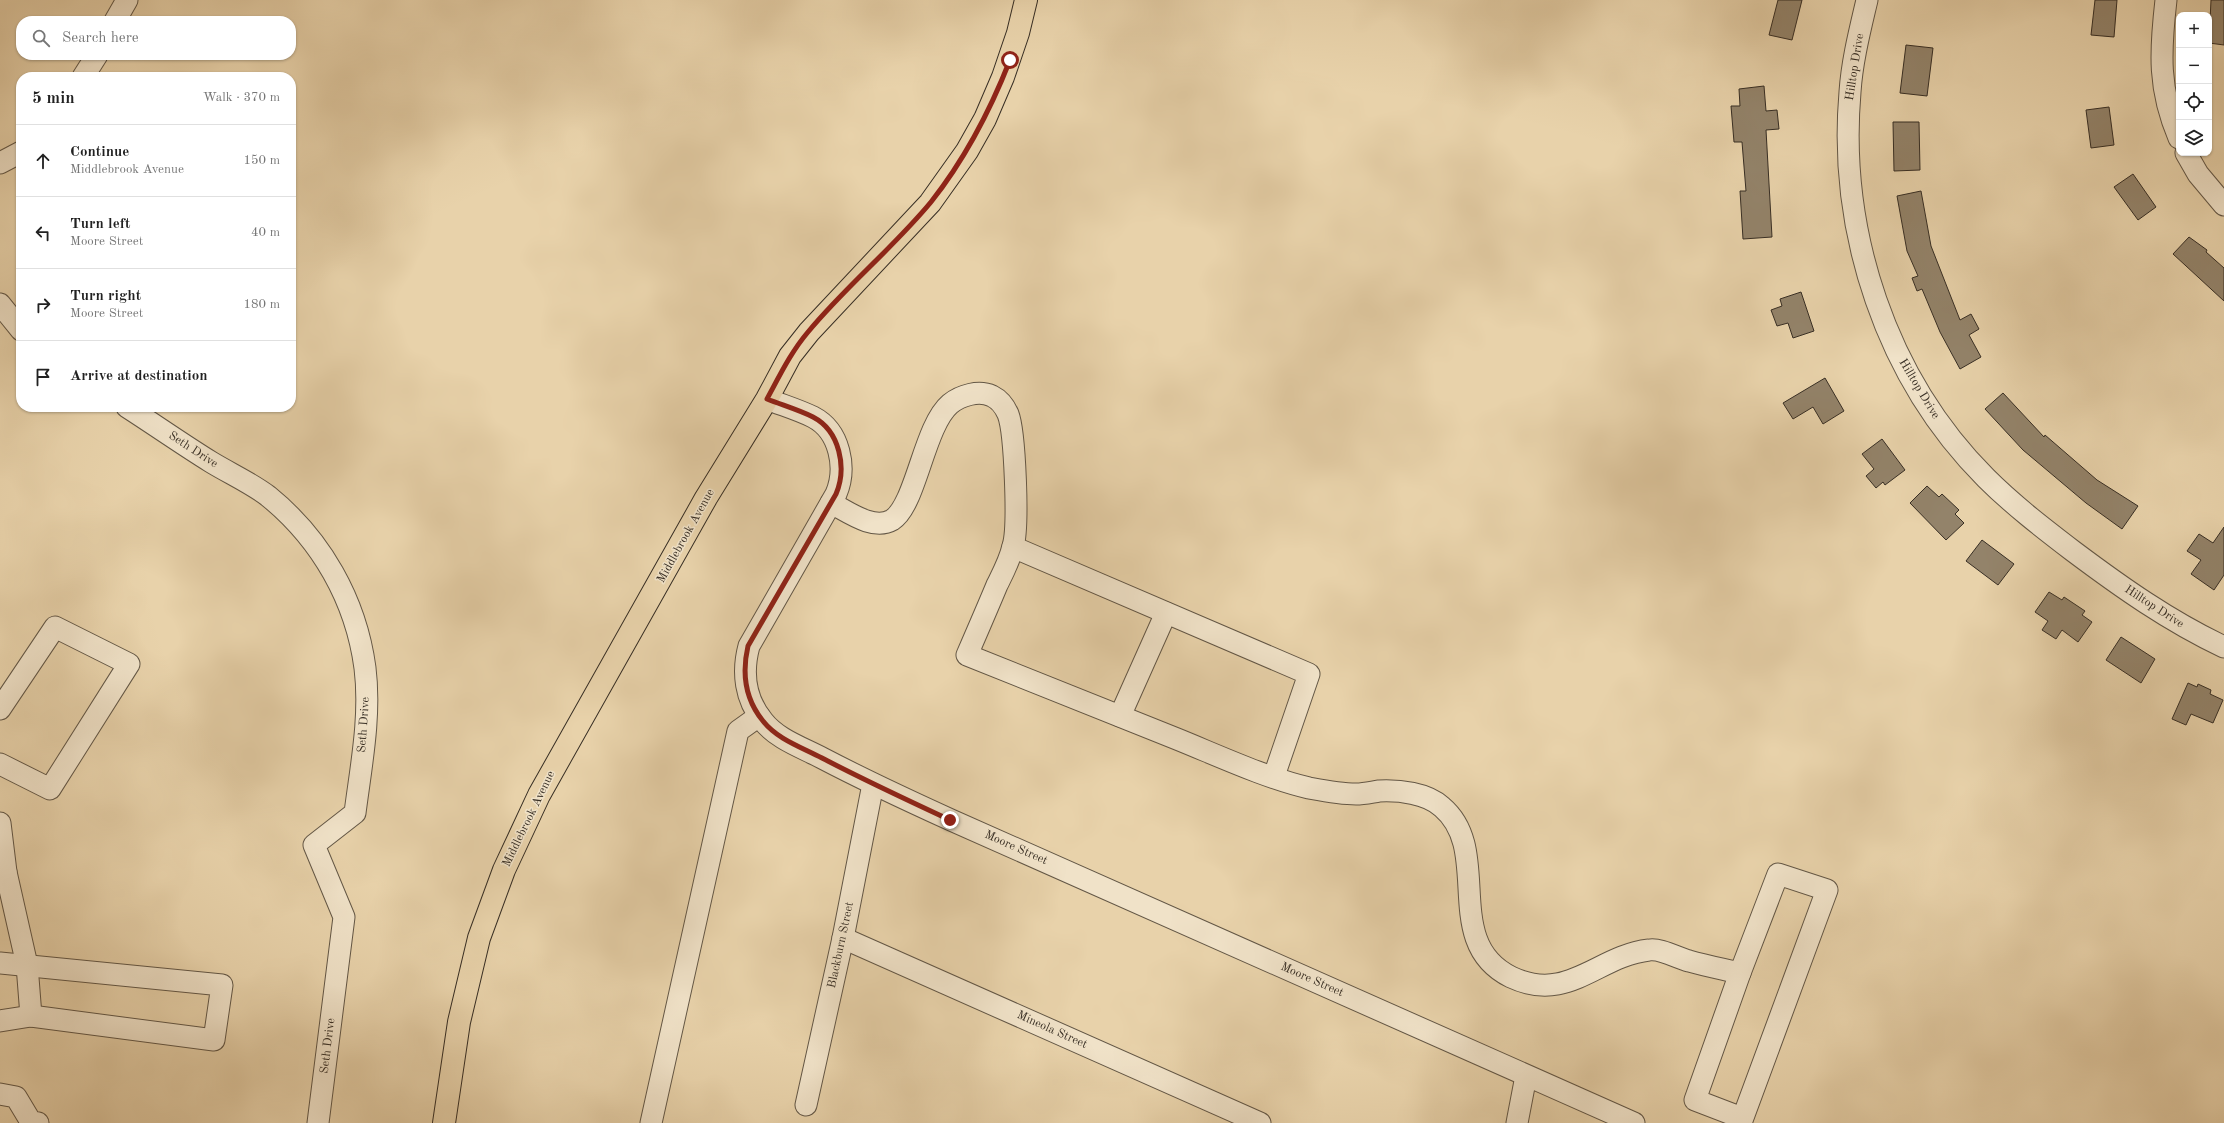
<!DOCTYPE html>
<meta charset="utf-8">
<style>
body{margin:0;font-family:"Old Standard TT",serif;background:#f2f2f2;color:#222}
.controls{position:absolute;right:12px;top:12px;display:grid;overflow:hidden;border-radius:8px;box-shadow:0 1px 3px #0004}
.controls button{width:36px;height:36px;display:grid;place-items:center;padding:0;border:0;border-bottom:1px solid #e0e0e0;background:#fff;color:#222;font:20px sans-serif}
.stop{position:absolute;width:12px;height:12px;margin:-9px;border:3px solid #8f2418;border-radius:50%;background:#fff}
.stop.end{background:#8f2418;border-color:#fff;box-shadow:0 1px 4px #0008}
.list{margin:0;padding:0;list-style:none}
h2{display:flex;justify-content:space-between;align-items:center;height:52px;margin:0;padding:0 16px;font-size:17px}
h2 small{font-size:13px;font-weight:400;color:#767676}
.list li{display:grid;grid-template-columns:26px 1fr auto;gap:12px;align-items:center;box-sizing:border-box;height:72px;padding:0 16px;border-top:1px solid #e0e0e0}
.list b{display:block;font-size:15px;white-space:nowrap}
.list p{margin:0;font-size:13px;white-space:nowrap;color:#767676}
.list em{font-size:13px;font-style:normal;color:#767676}
.icon{flex:none;width:22px;height:22px;fill:none;stroke:currentColor;stroke-width:2;stroke-linecap:round;stroke-linejoin:round}
.map{position:relative;flex:none;width:2224px;height:1123px;overflow:hidden}
.search{position:absolute;background:#fff;box-shadow:0 1px 3px #0004;left:16px;top:16px;width:280px;height:44px;display:flex;align-items:center;gap:10px;box-sizing:border-box;padding:0 14px;border-radius:16px;color:#767676;font-size:15px}
.panel{position:absolute;background:#fff;box-shadow:0 1px 3px #0004;left:16px;top:72px;width:280px;height:340px;border-radius:16px}
.map>svg:first-child{display:block}
.building{fill:#93836a;stroke:#372e24}
.lines{fill:none;stroke-linecap:round;stroke-linejoin:round}
.minor-casing{stroke:#635746;stroke-width:23}
.major-casing{stroke:#372e24;stroke-width:24}
.minor{stroke:#f0e2c8;stroke-width:21}
.major{stroke:#e8d2aa;stroke-width:22}
.route{stroke:#8f2418;stroke-width:5}
.labels{text-anchor:middle;dominant-baseline:central;stroke-width:3;stroke-linejoin:round;paint-order:stroke}
.street-label{font-size:12px;fill:#372e24;stroke:#f0e2c8}
</style>
<div class="map">
<svg width="2224" height="1123" viewBox="0 0 2224 1123">
<rect width="100%" height="100%" fill="#e8d2aa"/>
<filter id="stains"><feTurbulence type="fractalNoise" baseFrequency=".005" numOctaves="4"/><feColorMatrix values="0 0 0 0 .2 0 0 0 0 .09 0 0 0 0 .02 0 0 0 .5 -.17"/></filter>
<radialGradient id="worn" r=".72"><stop offset=".6" stop-color="#630" stop-opacity="0"/><stop offset="1" stop-color="#630" stop-opacity=".3"/></radialGradient>
<g class="building">
<polygon points="1778,0 1802,0 1792,40 1769,35"/>
<polygon points="2095,0 2117,0 2114,37 2091,35"/>
<polygon points="2211,0 2224,0 2224,45 2209,43"/>
<polygon points="1906,45 1933,48 1927,96 1900,93"/>
<polygon points="1764,86 1766,111 1777,110 1779,129 1766,130 1772,237 1743,239 1740,191 1746,191 1742,142 1734,142 1731,106 1740,106 1739,89"/>
<polygon points="2109,107 2114,145 2091,148 2086,110"/>
<polygon points="1893,122 1919,122 1920,170 1894,171"/>
<polygon points="2133,174 2156,207 2138,220 2114,187"/>
<polygon points="1921,191 1931,246 1960,320 1971,314 1979,329 1969,335 1981,357 1960,369 1940,332 1922,289 1917,291 1912,278 1918,276 1907,251 1897,196"/>
<polygon points="2189,237 2207,250 2206,252 2224,268 2224,301 2173,254"/>
<polygon points="1801,292 1814,331 1793,338 1788,323 1777,326 1771,310 1782,306 1780,299"/>
<polygon points="1825,378 1844,411 1823,424 1813,407 1793,419 1783,403"/>
<polygon points="2003,393 2044,437 2045,435 2097,480 2138,506 2122,529 2086,503 2023,450 1985,409"/>
<polygon points="1882,439 1905,470 1885,485 1883,482 1876,488 1866,476 1874,469 1862,454"/>
<polygon points="1927,486 1939,497 1942,494 1959,510 1955,514 1964,523 1946,540 1910,503"/>
<polygon points="2224,527 2224,575 2214,590 2191,574 2201,560 2187,551 2199,534 2213,543"/>
<polygon points="1982,540 2014,564 1998,585 1966,561"/>
<polygon points="2049,592 2062,600 2064,597 2085,611 2082,615 2092,622 2078,642 2062,630 2056,639 2042,630 2048,621 2035,612"/>
<polygon points="2121,637 2155,659 2141,683 2106,660"/>
<polygon points="2188,683 2197,687 2198,684 2211,690 2210,694 2223,700 2213,723 2191,714 2186,725 2172,719"/>
</g>
<g class="lines">
<g class="minor-casing">
<g id="minor">
<path d="M 1867,0 C 1860,30 1852,61 1850,92 C 1838,232 1886,378 1986,478 C 2013,505 2043,528 2073,551 C 2121,587 2169,621 2224,647"/>
<path d="M 2166,0 C 2160,52 2158,89 2179,138"/>
<polyline points="115,21 127,0"/>
<polyline points="83,77 97,55"/>
<polyline points="2186,153 2198,174 2224,205"/>
<polyline points="0,163 21,152"/>
<polyline points="0,304 21,330"/>
<path d="M 767,399 C 782,405 799,410 813,417 C 840,431 847,468 836,494 L 749,646 C 742,672 745,699 763,721 C 777,739 801,747 822,758 C 864,780 907,800 951,820 L 1634,1123"/>
<path d="M 127,407 C 155,425 182,444 211,462 C 229,473 251,483 268,496 C 321,539 356,600 365,668 C 371,716 361,766 355,813 L 314,845 L 344,917 L 318,1123"/>
<path d="M 831,503 C 847,511 873,531 892,520 C 916,505 924,426 950,404 C 961,395 979,390 992,396 C 1000,400 1004,405 1008,414 C 1015,432 1019,527 1013,546 C 1010,560 1003,573 997,585 C 987,609 977,632 967,655 C 1037,683 1107,711 1177,739 C 1219,756 1266,778 1309,788 C 1325,791 1340,794 1356,794 C 1364,794 1372,792 1379,791 C 1399,790 1427,793 1442,807 C 1494,851 1440,942 1511,977 C 1568,1004 1597,956 1649,950 C 1661,948 1677,958 1689,961 C 1706,966 1723,969 1740,973 L 1778,874 L 1827,890 L 1741,1123"/>
<polyline points="1013,547 1309,674 1274,776"/>
<polyline points="0,709 55,627 129,664 50,789 0,764"/>
<polyline points="1120,716 1166,613"/>
<polyline points="0,823 6,872 0,872"/>
<polyline points="6,872 27,965 31,1016"/>
<polyline points="843,938 1260,1123"/>
<polyline points="0,963 222,985 214,1040 31,1016 0,1021"/>
<polyline points="1740,973 1695,1100 1742,1118"/>
<polyline points="0,1094 16,1097 31,1122 38,1123"/>
<polyline points="806,1105 843,938 873,784"/>
<polyline points="651,1123 738,731 759,716"/>
<polyline points="1517,1123 1526,1076"/>
</g>
</g>
<g class="major-casing">
<polyline id="major" points="444,1123 459,1022 479,938 504,870 539,795 706,498 767,399 790,356 809,332 930,203 967,151 985,119 1003,77 1018,33 1026,0"/>
</g>
<use href="#minor" class="minor"/>
<use href="#major" class="major"/>
</g>
<g class="lines">
<path class="route" d="M 950,820 C 907,800 864,780 822,758 C 801,747 777,739 763,721 C 745,699 742,672 748,646 L 836,494 C 847,468 840,431 813,417 C 799,410 782,405 767,399 C 780,375 791,352 808,332 C 846,286 893,248 931,202 C 965,159 990,111 1010,60"/>
</g>
<g class="labels">
<g class="street-label">
<text transform="translate(1855 67) rotate(-81)">Hilltop Drive</text>
<text transform="translate(1919 389) rotate(59)">Hilltop Drive</text>
<text transform="translate(193 450) rotate(33)">Seth Drive</text>
<text transform="translate(686 536) rotate(-61)">Middlebrook Avenue</text>
<text transform="translate(2154 607) rotate(33)">Hilltop Drive</text>
<text transform="translate(364 725) rotate(-86)">Seth Drive</text>
<text transform="translate(529 819) rotate(-64)">Middlebrook Avenue</text>
<text transform="translate(1016 848) rotate(24)">Moore Street</text>
<text transform="translate(841 945) rotate(-78)">Blackburn Street</text>
<text transform="translate(1312 980) rotate(24)">Moore Street</text>
<text transform="translate(1052 1030) rotate(24)">Mineola Street</text>
<text transform="translate(328 1046) rotate(-83)">Seth Drive</text>
</g>
</g>
<rect width="100%" height="100%" filter="url(#stains)"/>
<rect width="100%" height="100%" fill="url(#worn)"/>
</svg>
<div class="controls">
<button>+</button>
<button>−</button>
<button><svg class="icon" aria-label="locate" viewBox="0 0 24 24"><circle cx="12" cy="12" r="6"/><path d="M12 2v4M12 18v4M2 12h4M18 12h4"/></svg></button>
<button><svg class="icon" aria-label="layers" viewBox="0 0 24 24"><path d="M12 4l9 5-9 5-9-5zM3 14l9 5 9-5"/></svg></button>
</div>
<div class="stop" style="left:1010px;top:60px"></div>
<div class="stop end" style="left:950px;top:820px"></div>
<div class="search"><svg class="icon" aria-label="search" viewBox="0 0 24 24"><circle cx="10" cy="10" r="6"/><path d="M15 15l6 6"/></svg>Search here</div>
<section class="panel">
<h2>5 min<small>Walk · 370 m</small></h2>
<ul class="list">
<li><svg class="icon" aria-label="ahead" viewBox="0 0 24 24"><path d="M12 20V5M6 11l6-6 6 6"/></svg><div><b>Continue</b><p>Middlebrook Avenue</p></div><em>150 m</em></li>
<li><svg class="icon" aria-label="left" viewBox="0 0 24 24"><path d="M17 20v-9H6M10 6l-5 5 5 5"/></svg><div><b>Turn left</b><p>Moore Street</p></div><em>40 m</em></li>
<li><svg class="icon" aria-label="right" viewBox="0 0 24 24"><path d="M7 20v-9h11M14 6l5 5-5 5"/></svg><div><b>Turn right</b><p>Moore Street</p></div><em>180 m</em></li>
<li><svg class="icon" aria-label="arrive" viewBox="0 0 24 24"><path d="M6 21V4h12l-3 4 3 4H6"/></svg><div><b>Arrive at destination</b></div></li>
</ul>
</section>
</div>
